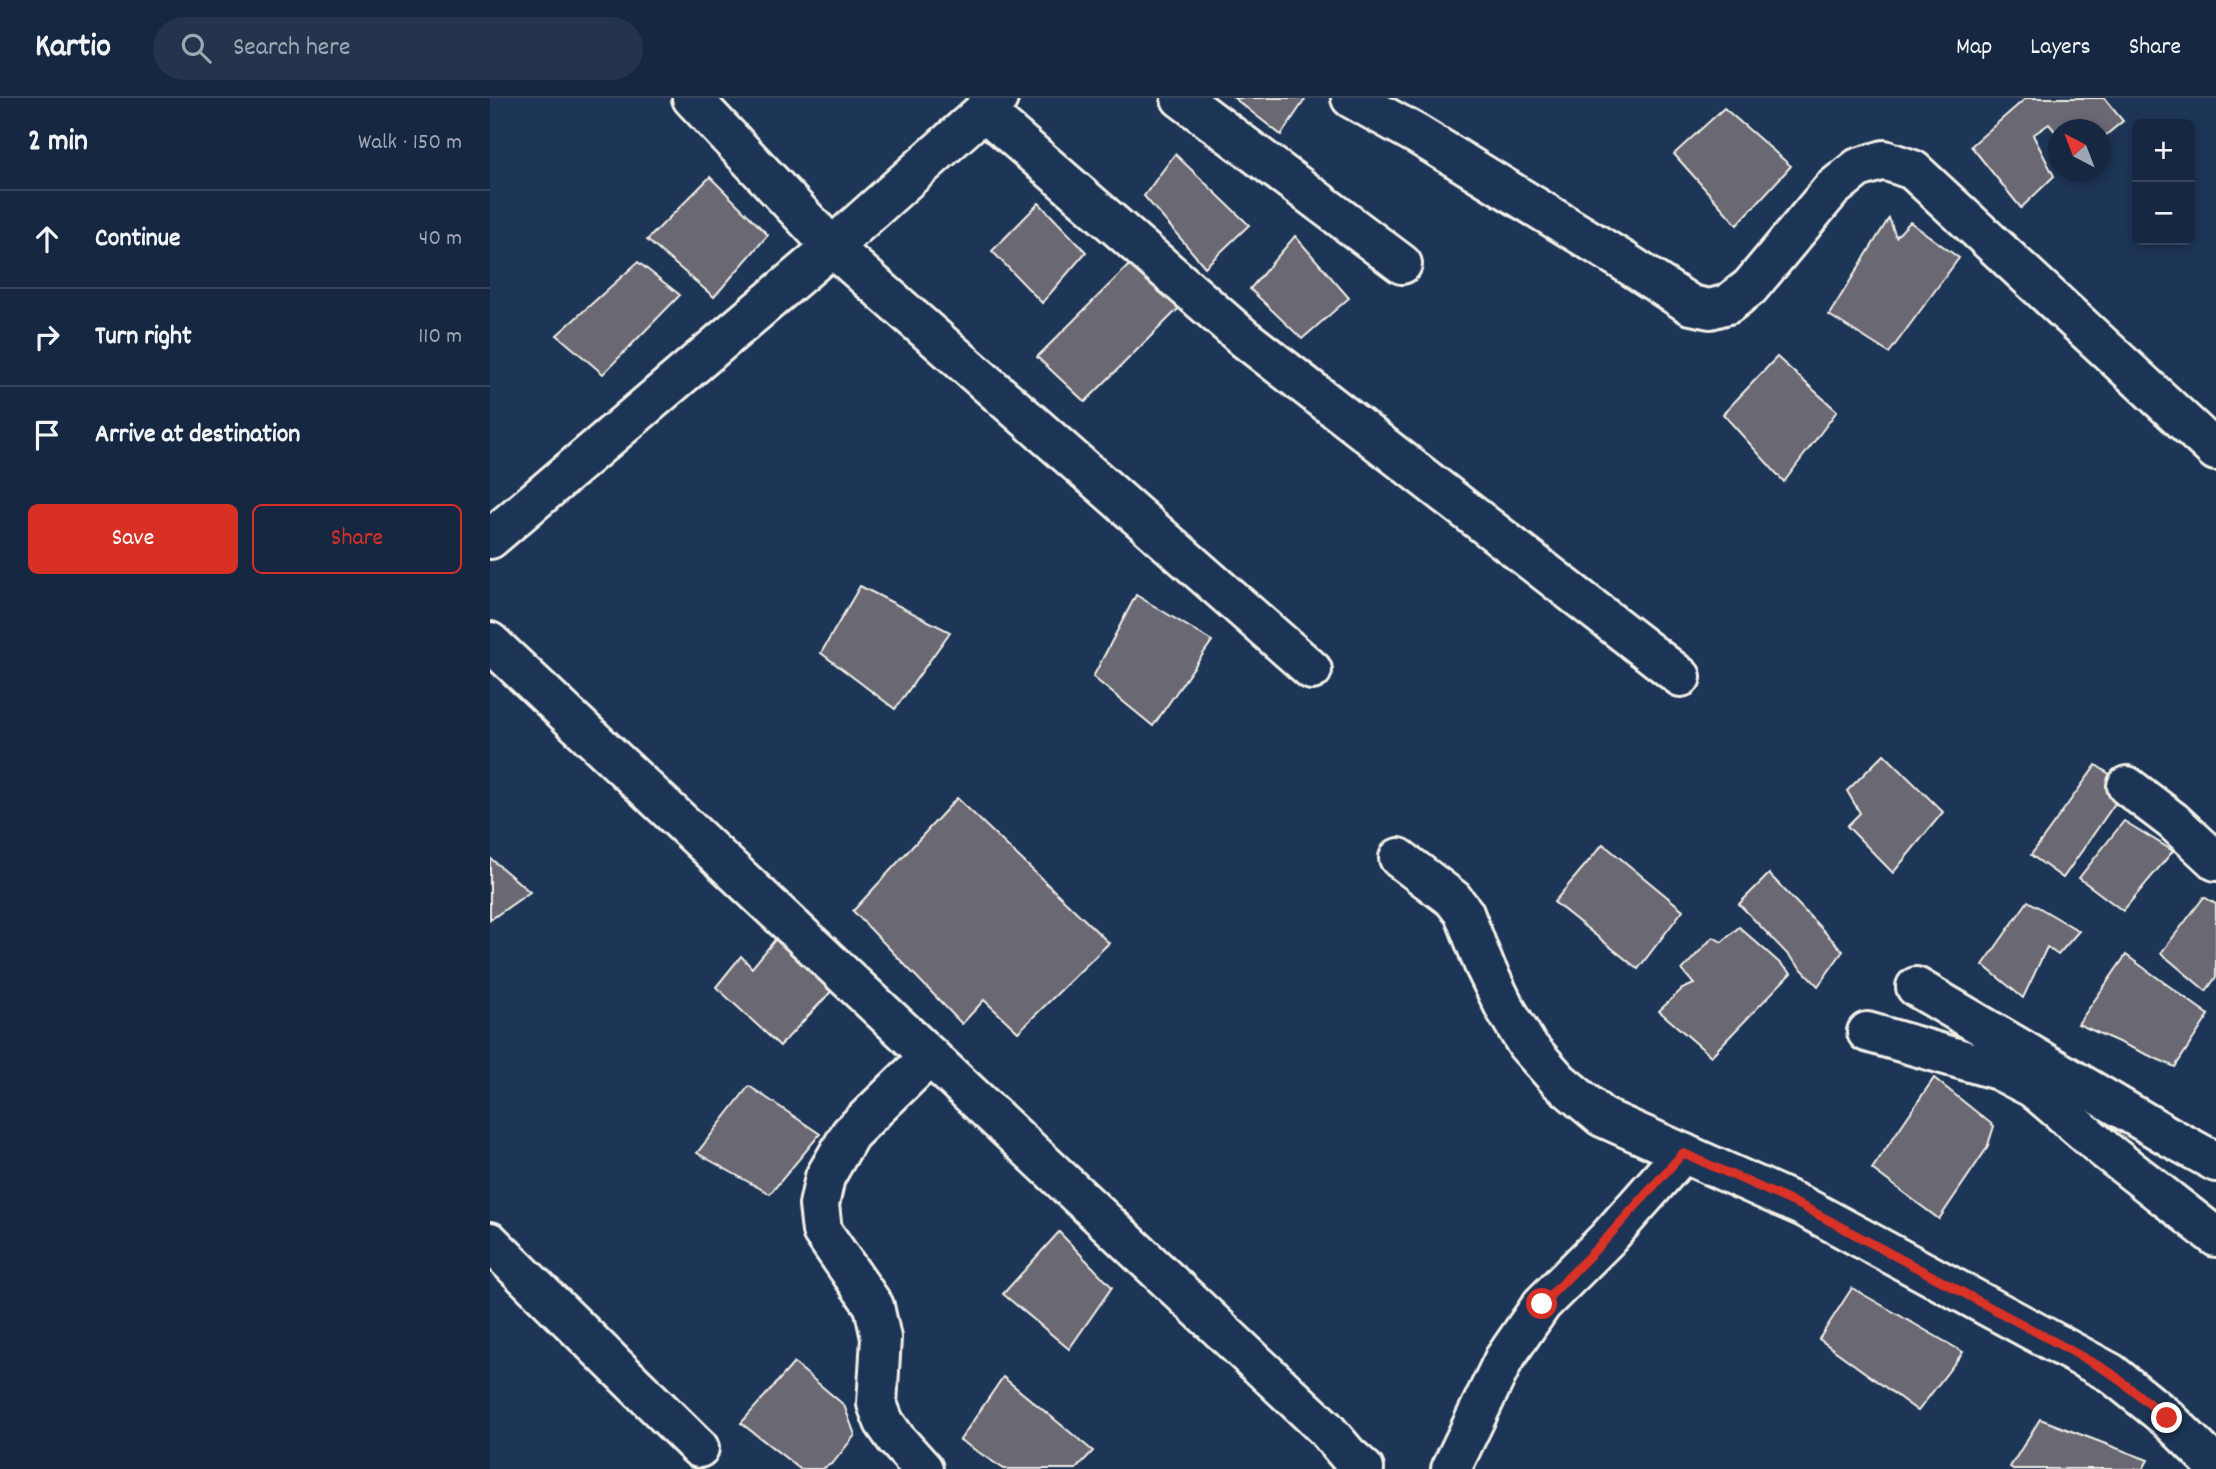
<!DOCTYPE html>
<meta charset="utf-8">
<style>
body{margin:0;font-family:Dekko,sans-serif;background:#23344c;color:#f1f3f6}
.controls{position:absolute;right:21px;top:21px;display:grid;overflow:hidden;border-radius:10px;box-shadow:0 4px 10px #0003}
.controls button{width:63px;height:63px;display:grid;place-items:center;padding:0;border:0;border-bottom:2px solid #35445a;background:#162841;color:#f1f3f6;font:35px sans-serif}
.compass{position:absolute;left:1558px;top:21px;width:63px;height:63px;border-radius:50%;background:#162841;box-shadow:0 4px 10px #0003;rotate:318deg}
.stop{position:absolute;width:21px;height:21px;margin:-16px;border:5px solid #d93025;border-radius:50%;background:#fff}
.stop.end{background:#d93025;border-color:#fff;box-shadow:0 2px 7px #0008}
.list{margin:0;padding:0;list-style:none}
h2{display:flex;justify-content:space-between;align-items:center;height:91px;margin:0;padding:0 28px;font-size:30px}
h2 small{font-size:23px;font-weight:400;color:#9ea6b1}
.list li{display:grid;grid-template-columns:46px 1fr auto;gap:21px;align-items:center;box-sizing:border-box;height:98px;padding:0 28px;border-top:2px solid #35445a}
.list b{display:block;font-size:26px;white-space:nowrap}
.list em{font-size:23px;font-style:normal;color:#9ea6b1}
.actions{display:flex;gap:14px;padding:21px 28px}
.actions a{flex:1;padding:16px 0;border:2px solid #d93025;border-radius:10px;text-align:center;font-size:24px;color:#d93025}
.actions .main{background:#d93025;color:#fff}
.icon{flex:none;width:38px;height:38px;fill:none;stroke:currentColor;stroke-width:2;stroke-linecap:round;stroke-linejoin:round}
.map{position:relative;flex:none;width:1726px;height:1371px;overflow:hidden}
header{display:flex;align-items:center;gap:42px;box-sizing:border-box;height:98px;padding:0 35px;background:#162841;border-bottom:2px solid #35445a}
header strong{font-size:33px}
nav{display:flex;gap:38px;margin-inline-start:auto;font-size:24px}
.search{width:490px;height:63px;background:#23344c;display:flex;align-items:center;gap:18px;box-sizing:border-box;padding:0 24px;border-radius:38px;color:#9ea6b1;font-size:26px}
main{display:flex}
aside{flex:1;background:#162841}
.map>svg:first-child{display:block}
.building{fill:#696773;stroke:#f4f1e8;stroke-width:2}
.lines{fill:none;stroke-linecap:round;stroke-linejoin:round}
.street-casing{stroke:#f4f1e8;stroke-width:44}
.street{stroke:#1d3557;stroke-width:38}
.route{stroke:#d93025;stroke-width:9}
</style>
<header>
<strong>Kartio</strong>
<div class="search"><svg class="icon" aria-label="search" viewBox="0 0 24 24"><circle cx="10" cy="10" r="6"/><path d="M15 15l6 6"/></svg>Search here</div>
<nav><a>Map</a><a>Layers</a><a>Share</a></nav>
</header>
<main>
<aside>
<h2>2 min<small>Walk · 150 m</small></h2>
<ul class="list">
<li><svg class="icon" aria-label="ahead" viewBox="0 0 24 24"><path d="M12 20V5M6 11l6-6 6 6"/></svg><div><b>Continue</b></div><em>40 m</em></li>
<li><svg class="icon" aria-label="right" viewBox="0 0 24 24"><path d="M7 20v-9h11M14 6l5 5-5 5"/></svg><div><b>Turn right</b></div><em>110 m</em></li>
<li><svg class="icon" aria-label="arrive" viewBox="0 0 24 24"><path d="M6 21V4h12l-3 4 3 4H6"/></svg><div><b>Arrive at destination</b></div></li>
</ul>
<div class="actions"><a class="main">Save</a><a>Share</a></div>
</aside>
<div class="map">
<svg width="1726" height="1371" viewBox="0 0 1726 1371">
<rect width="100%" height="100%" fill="#1d3557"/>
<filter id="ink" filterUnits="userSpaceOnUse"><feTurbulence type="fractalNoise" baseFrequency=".0143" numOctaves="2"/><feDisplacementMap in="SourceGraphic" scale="14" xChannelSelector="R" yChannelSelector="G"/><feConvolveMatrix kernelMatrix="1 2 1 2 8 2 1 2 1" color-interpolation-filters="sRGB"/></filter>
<g filter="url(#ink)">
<g class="building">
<polygon points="744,0 816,0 791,37"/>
<polygon points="1536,0 1614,0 1633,23 1610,42 1610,32 1568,32 1568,37 1559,26 1543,37 1564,78 1531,110 1481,48"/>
<polygon points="1234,10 1301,68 1247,127 1184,56"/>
<polygon points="685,56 759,127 715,169 654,98"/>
<polygon points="220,79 278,137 224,199 157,142"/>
<polygon points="549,105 596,154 552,205 502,153"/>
<polygon points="1399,120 1406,139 1420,124 1469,160 1399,255 1339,217"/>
<polygon points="805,138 859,200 812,241 760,191"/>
<polygon points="643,163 693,206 595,304 547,259"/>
<polygon points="148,164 190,197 113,276 67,237"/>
<polygon points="1287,259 1347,313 1294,384 1233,316"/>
<polygon points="370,488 460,534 405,611 331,555"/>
<polygon points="646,497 722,543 663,628 603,579"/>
<polygon points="1394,656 1453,714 1403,775 1357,728 1370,715 1357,693"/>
<polygon points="1606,667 1637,688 1573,780 1541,757"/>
<polygon points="467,700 619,845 528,934 494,902 472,926 363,813"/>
<polygon points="1634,723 1683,753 1633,813 1589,780"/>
<polygon points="1113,746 1193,812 1148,871 1064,804"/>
<polygon points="0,760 40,794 0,822"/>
<polygon points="1279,776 1353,853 1328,888 1249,806"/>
<polygon points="1714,799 1726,806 1726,879 1716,893 1671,855"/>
<polygon points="1538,803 1589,833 1568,857 1557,849 1533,900 1493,867"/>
<polygon points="1249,829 1301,875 1221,958 1169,913 1192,891 1204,886 1192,872 1223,839 1232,844"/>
<polygon points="288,838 348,886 290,948 226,889 251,858 262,870"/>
<polygon points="1636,857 1719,917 1685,969 1588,926"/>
<polygon points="1444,980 1504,1028 1497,1050 1449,1121 1382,1071"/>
<polygon points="259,988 330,1036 280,1096 207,1055"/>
<polygon points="569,1134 622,1189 579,1251 513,1196"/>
<polygon points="1362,1190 1473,1254 1428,1313 1329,1241"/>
<polygon points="304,1265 354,1307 365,1337 343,1365 332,1371 310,1371 251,1325"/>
<polygon points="513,1279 603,1353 586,1371 514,1371 470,1342"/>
<polygon points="1550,1321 1658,1362 1653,1371 1523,1371 1520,1369"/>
</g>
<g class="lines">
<g class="street-casing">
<g id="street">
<polyline points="202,0 342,149 822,572"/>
<polyline points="691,0 912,166"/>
<polyline points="861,0 928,37 1132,162 1201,207 1220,211 1238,206 1260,189 1342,91 1368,70 1394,62 1423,72 1726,353"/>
<polyline points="494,13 754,240 1191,579"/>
<polyline points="0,441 342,149 508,0"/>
<polyline points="0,544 835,1330 858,1357 874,1371"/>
<polyline points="1637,688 1683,723 1726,763"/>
<polyline points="909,760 963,801 974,815 994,867 1015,910 1037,947 1069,983 1112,1019 1314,1109 1621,1275 1677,1320 1726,1368"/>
<polyline points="1426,889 1680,1039 1726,1064"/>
<polyline points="1377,934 1508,972 1543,990 1615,1052 1726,1139"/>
<polyline points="0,1144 209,1350"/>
<polyline points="433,1371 406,1341 394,1324 387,1306 391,1240 384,1208 332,1133 329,1107 335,1079 360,1036 440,958"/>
<polyline points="961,1371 1014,1261 1052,1206 1117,1141 1193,1055"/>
</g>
</g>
<use href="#street" class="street"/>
</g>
</g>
<g class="lines" filter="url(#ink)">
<polyline class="route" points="1052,1206 1116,1141 1193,1055 1314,1109 1576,1250 1621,1275 1677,1320"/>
</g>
</svg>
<div class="controls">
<button>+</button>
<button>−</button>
</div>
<svg class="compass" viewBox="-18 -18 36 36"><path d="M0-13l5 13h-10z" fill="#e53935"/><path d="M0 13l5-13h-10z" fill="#9ea6b1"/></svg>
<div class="stop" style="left:1052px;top:1206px"></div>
<div class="stop end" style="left:1677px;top:1320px"></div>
</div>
</main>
